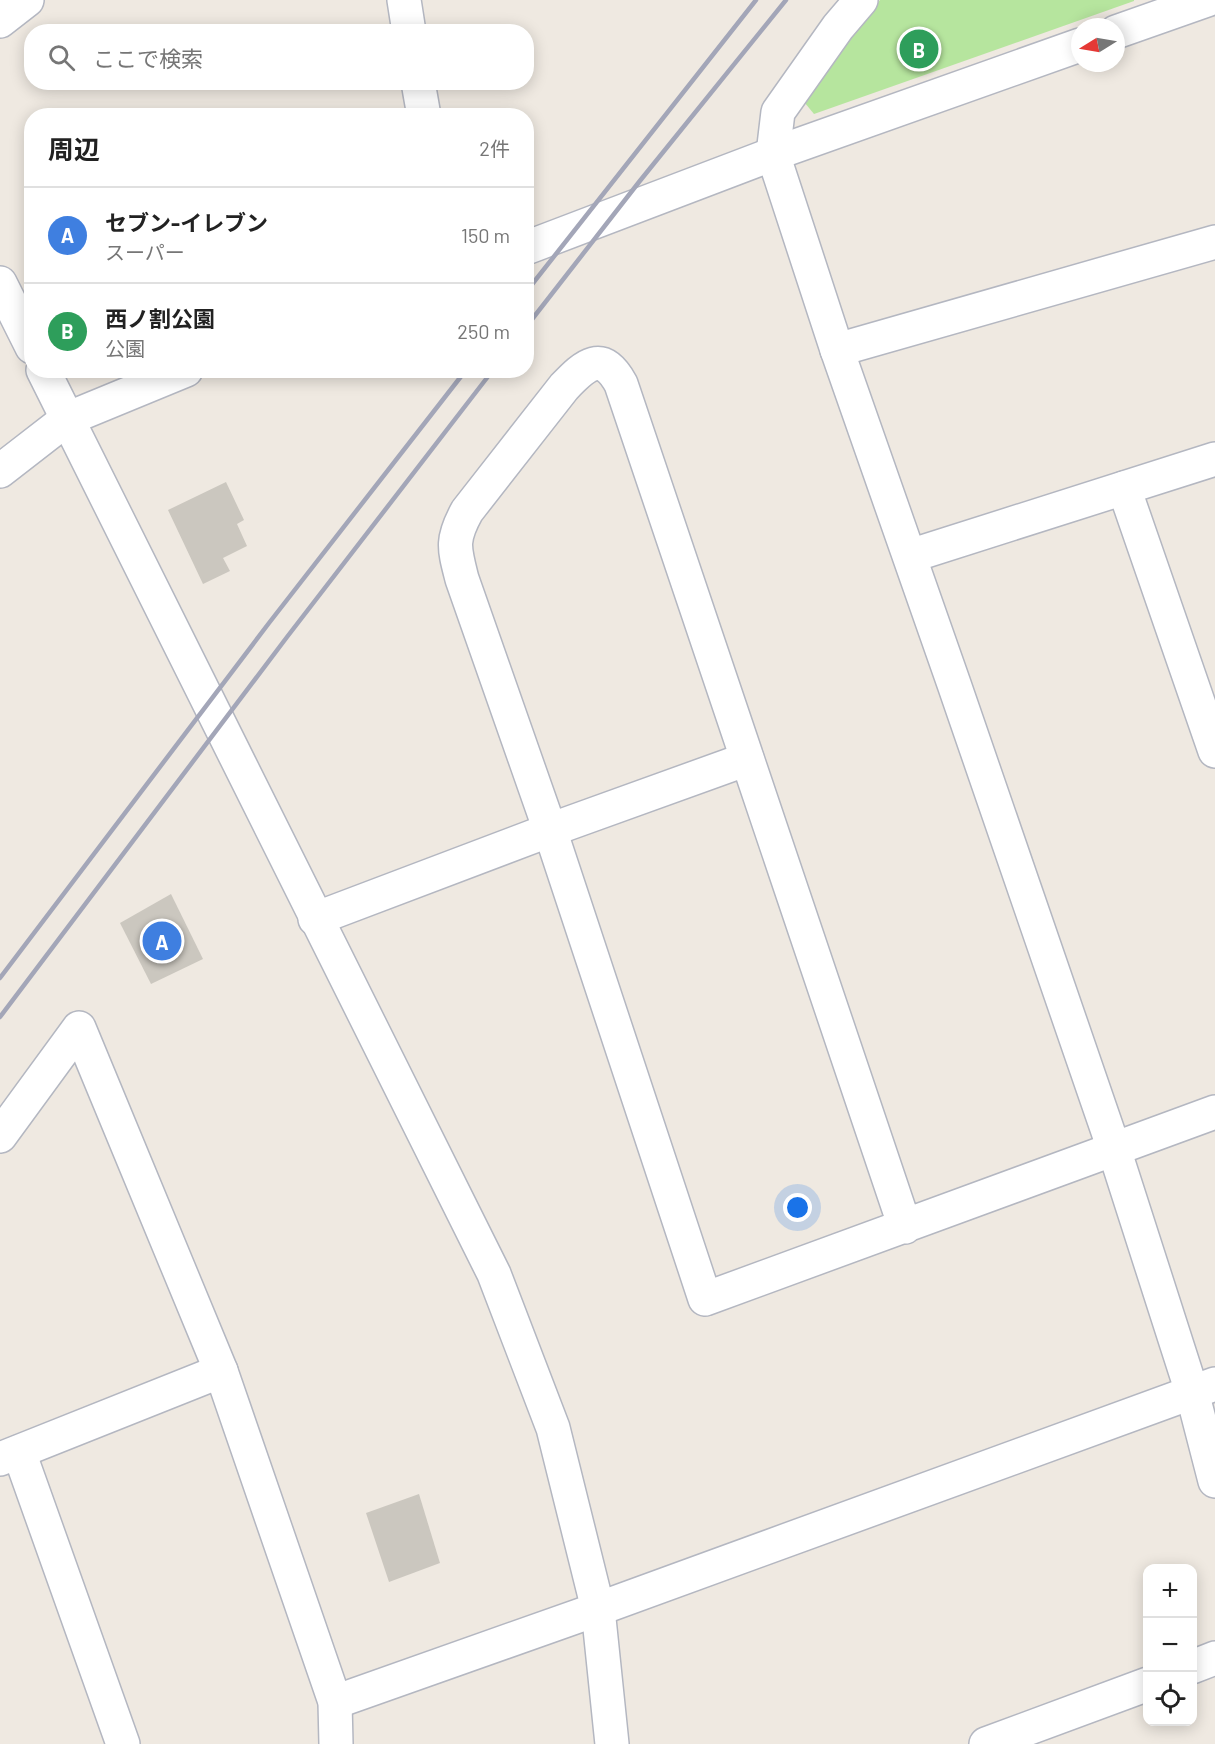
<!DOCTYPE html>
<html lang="ja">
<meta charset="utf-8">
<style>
body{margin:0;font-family:Barlow,"Noto Sans JP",sans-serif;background:#f6f6f6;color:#222}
.controls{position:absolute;right:18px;bottom:18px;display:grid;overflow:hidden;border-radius:12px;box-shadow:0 3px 15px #0003}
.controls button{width:54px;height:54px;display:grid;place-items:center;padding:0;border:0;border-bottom:2px solid #e0e0e0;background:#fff;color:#222;font:30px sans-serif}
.compass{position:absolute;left:1071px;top:18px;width:54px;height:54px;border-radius:50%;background:#fff;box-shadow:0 3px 15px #0003;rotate:259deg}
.you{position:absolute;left:798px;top:1208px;width:21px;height:21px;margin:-15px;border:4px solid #fff;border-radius:50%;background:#1a73e8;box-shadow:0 0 0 9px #1a73e833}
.badge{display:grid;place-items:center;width:39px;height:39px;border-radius:50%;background:#ea580c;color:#fff;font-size:20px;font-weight:700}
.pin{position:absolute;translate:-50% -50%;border:3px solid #fff;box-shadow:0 2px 6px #0006}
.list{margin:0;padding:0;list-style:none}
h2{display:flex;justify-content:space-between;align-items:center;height:78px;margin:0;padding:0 24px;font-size:26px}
h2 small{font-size:20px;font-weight:400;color:#767676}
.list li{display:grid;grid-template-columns:39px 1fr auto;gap:18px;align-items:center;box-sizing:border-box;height:96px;padding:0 24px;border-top:2px solid #e0e0e0}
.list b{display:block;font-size:22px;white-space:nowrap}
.list p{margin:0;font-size:20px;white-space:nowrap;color:#767676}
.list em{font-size:20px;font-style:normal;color:#767676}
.icon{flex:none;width:33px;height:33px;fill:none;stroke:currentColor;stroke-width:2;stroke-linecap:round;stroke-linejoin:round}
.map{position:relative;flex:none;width:1215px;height:1744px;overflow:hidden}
.search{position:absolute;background:#fff;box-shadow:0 3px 15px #0003;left:24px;top:24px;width:510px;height:66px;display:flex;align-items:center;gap:15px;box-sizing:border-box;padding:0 21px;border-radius:24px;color:#767676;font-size:22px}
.panel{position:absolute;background:#fff;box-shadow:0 3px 15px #0003;left:24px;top:108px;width:510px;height:270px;border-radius:24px}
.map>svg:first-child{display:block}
.green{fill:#b6e59e}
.building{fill:#cbc7bf}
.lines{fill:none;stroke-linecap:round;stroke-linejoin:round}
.minor-casing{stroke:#b4b7c1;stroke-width:36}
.minor{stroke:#fff;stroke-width:33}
.rail{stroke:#a3a6b8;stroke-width:4.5}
</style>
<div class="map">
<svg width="1215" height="1744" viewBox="0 0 1215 1744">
<rect width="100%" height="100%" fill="#efe9e1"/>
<polygon class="green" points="880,0 1134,0 1134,1 814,114 800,97"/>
<g class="building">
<polygon points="226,482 244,520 237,524 247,546 223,558 230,571 203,584 168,510"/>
<polygon points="171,894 203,959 151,984 120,923"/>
<polygon points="419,1494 440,1563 389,1582 366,1513"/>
</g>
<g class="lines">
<g class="minor-casing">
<g id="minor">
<polyline points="404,0 409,32"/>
<polyline points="861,0 838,27 778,112 773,154 837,350 954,684 1114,1149 1192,1392 1215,1481"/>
<polyline points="0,21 27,0"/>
<polyline points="1116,32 1207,0"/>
<polyline points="418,82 424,116"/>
<polyline points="526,248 773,154 1080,45"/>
<polyline points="0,283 32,347"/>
<polyline points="837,350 1215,242"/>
<polyline points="43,370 494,1274 553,1428 598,1609 612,1744"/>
<polyline points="0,471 67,419 186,370"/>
<polyline points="1124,488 1215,751"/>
<polyline points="910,556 1215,459"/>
<polyline points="315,919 550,830 747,759"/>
<polyline points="0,1136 79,1028 221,1371 335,1702 336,1744"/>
<path d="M 905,1227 L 621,384 C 602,349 585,365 564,387 L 467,511 C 451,540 454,548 462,579 L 550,830 L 705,1299 L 1215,1112"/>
<polyline points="19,1452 123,1744"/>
<polyline points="0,1459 221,1371"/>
<polyline points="1192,1667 1215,1658"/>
<polyline points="335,1702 598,1609 1215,1384"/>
<polyline points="986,1744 1148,1684"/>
</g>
</g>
<use href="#minor" class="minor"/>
<g class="rail">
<polyline points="526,292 756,0"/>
<polyline points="526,327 639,182 786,0"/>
<polyline points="0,978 269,623 466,370"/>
<polyline points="0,1017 287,637 493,370"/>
</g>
</g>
</svg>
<div class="controls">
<button>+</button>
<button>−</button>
<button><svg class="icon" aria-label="locate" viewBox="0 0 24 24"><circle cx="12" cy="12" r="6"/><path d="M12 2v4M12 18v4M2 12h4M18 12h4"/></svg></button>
</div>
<svg class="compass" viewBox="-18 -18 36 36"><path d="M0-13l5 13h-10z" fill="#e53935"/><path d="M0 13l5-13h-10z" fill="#767676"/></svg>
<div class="you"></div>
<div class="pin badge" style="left:162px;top:941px;background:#3f7fe0">A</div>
<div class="pin badge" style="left:919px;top:49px;background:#2e9e5b">B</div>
<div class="search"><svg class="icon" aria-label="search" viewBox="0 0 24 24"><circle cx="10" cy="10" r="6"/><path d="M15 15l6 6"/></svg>ここで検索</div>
<section class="panel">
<h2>周辺<small>2件</small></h2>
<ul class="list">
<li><span class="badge" style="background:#3f7fe0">A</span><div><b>セブン-イレブン</b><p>スーパー</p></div><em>150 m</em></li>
<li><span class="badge" style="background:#2e9e5b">B</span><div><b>西ノ割公園</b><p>公園</p></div><em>250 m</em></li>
</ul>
</section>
</div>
